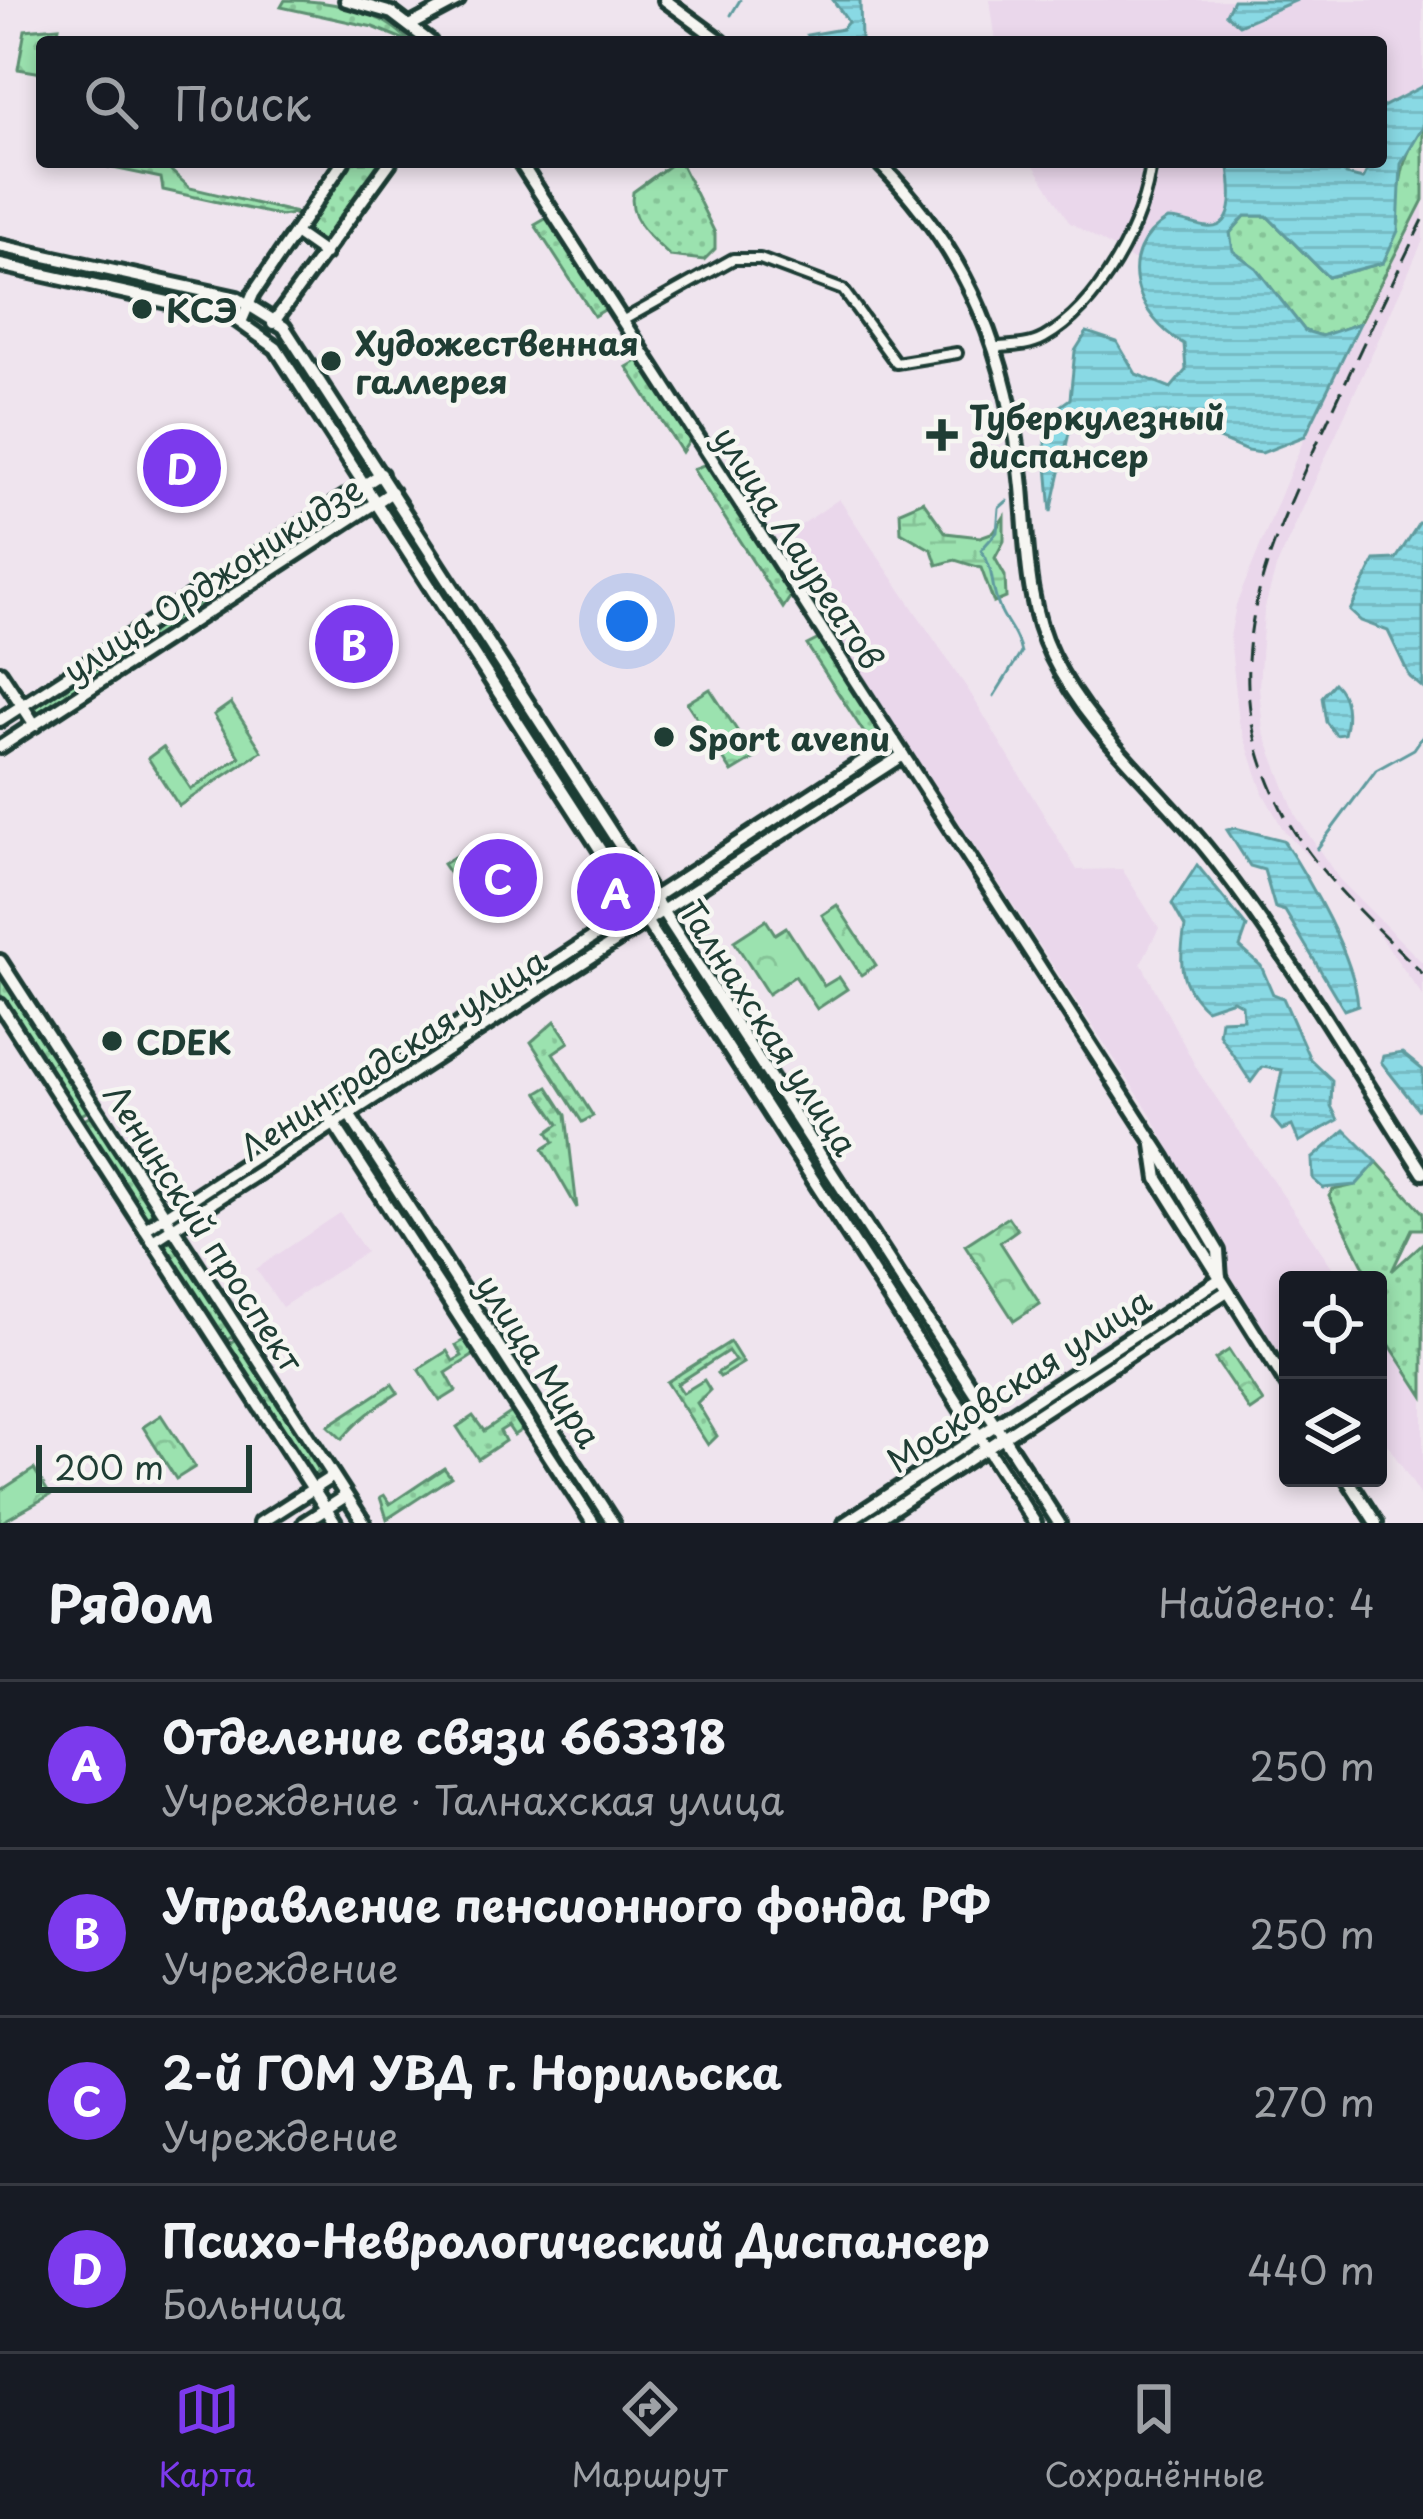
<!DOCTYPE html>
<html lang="ru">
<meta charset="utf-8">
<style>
body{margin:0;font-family:"Playpen Sans",sans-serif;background:#20242c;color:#f1f3f6}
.controls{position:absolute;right:36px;bottom:36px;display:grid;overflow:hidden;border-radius:12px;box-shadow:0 6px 18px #0003}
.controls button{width:108px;height:108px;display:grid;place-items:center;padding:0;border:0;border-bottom:3px solid #363941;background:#171b24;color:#f1f3f6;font:60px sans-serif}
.scale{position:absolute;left:36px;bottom:30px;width:216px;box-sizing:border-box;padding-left:12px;border:6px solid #1f3d34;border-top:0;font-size:33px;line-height:42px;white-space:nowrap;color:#1f3d34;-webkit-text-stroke:9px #f6f6f2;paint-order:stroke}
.you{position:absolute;left:627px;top:621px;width:42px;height:42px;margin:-30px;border:9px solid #fff;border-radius:50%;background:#1a73e8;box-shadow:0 0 0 18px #1a73e833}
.badge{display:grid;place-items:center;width:78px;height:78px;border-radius:50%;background:#7c3aed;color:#fff;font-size:39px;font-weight:700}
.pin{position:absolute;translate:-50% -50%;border:6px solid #fff;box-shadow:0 3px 12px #0006}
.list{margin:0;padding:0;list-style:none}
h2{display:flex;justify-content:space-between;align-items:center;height:156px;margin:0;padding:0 48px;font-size:51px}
h2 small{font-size:39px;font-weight:400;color:#9ea1a6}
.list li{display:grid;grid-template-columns:78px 1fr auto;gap:36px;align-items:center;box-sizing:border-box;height:168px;padding:0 48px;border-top:3px solid #363941}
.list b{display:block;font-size:45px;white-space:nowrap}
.list p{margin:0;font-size:39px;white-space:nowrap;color:#9ea1a6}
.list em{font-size:39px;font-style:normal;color:#9ea1a6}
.icon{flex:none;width:66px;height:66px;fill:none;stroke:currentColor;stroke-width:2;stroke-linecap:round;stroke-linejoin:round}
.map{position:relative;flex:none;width:1423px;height:1523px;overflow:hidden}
.search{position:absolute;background:#171b24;box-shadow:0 6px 18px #0003;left:36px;right:36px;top:36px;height:132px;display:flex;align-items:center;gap:30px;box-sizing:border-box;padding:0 42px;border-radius:12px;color:#9ea1a6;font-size:45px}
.sheet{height:828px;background:#171b24}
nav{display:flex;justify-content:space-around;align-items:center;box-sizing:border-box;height:168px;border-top:3px solid #363941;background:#171b24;font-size:33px;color:#9ea1a6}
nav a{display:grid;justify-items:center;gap:6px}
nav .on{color:#7c3aed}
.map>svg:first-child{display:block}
.built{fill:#ead7eb}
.grass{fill:url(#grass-dots);stroke:#5d9072;stroke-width:3}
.wetland{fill:url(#wetland-marsh);stroke:#5d9072;stroke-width:3}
.park{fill:url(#park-crowns);stroke:#5d9072;stroke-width:3}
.water{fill:url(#water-rules);stroke:#5f9b9e;stroke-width:3}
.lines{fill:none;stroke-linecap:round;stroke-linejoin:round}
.stream{stroke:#5f9b9e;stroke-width:3}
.street-casing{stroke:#1f3d34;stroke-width:16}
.secondary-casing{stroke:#1f3d34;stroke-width:20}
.street{stroke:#f6f6f2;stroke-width:8}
.secondary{stroke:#f6f6f2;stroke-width:10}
.rail{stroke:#1f3d34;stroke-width:3;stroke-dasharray:18 9;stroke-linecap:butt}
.poi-dot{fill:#1f3d34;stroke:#f6f6f2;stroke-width:4.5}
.labels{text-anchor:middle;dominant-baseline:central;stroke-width:9;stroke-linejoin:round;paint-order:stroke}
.poi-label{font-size:33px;font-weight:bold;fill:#1f3d34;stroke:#f6f6f2;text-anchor:start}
.street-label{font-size:33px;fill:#1f3d34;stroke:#f6f6f2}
</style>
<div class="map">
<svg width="1423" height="1523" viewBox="0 0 1423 1523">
<defs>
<pattern id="grass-dots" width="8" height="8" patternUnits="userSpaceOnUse" patternTransform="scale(3)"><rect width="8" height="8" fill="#9be2af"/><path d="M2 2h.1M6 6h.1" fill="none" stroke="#85c397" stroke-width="1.8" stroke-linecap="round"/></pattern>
<pattern id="wetland-marsh" width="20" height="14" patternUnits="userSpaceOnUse" patternTransform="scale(3)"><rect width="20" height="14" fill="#9be2af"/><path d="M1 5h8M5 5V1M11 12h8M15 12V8" fill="none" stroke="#85c397"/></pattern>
<pattern id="park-crowns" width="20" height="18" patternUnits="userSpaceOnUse" patternTransform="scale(3)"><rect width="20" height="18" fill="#9be2af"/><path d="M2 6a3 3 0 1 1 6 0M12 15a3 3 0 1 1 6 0" fill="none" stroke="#85c397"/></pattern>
<pattern id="water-rules" width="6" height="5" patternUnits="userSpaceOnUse" patternTransform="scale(3)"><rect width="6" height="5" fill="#89d9e4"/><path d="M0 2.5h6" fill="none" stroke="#76bbc4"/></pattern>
</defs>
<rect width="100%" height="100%" fill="#efe4ee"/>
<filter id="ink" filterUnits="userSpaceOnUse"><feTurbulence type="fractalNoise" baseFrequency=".00833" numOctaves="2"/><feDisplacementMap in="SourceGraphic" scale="24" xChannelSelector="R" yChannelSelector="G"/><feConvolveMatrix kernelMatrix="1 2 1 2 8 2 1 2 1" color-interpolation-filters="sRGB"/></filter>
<g filter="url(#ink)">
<g class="built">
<polygon points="990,0 1423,0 1423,96 1381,120 1381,42 996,42"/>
<polygon points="1032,162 1304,162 1219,239 1149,269 1069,222"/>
<polygon points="1423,200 1423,240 1276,568 1264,611 1259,687 1263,731 1296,816 1339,879 1423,963 1423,996 1371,924 1284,831 1263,793 1239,722 1230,637 1236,605 1305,436"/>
<polygon points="839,499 971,694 1077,870 1122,869 1159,928 1141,963 1198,1071 1341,1280 1288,1280 1287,1363 1233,1286 1203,1210 1148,1110 775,543"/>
<polygon points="340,1213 366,1252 282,1307 256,1269"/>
<polygon points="1378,1327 1423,1396 1423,1499 1378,1430"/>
</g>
<g class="grass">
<path d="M 285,0 C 328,0 380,9 410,42 L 373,27 L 281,7 Z"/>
<path d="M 1423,127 L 1423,200 L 1360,323 L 1322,336 L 1305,331 L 1256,268 L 1232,251 L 1230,233 L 1245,216 L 1267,216 L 1328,277 L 1383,263 C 1408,211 1387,175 1423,127 Z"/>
<polygon points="85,162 168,168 190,188 297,213 282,216 163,190 161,178"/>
<polygon points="350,162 384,162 325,246 303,230"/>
<path d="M 674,162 L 680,162 L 715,233 L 715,249 L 704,260 L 670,256 C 651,238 627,219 633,192 Z"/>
<polygon points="547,218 606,309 594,316 535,225"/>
<polygon points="0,252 227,300 233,302 230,310 0,260"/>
<polygon points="287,343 368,468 366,472 281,347"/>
<polygon points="639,360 690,440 682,452 627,367"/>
<polygon points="706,464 791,596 783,608 693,469"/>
<polygon points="354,499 362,501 361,507 218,600 212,590"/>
<polygon points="390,508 481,642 475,646 388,512"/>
<polygon points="207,594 213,603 40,715 34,706"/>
<polygon points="819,639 882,737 872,745 807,645"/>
<polygon points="485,649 564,770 564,771 558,774 479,653"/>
<polygon points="567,773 645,892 643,896 561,777"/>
<polygon points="465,850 486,883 465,896 443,864"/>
<polygon points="629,919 635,923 477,1026 473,1019"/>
<polygon points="658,922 764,1079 762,1083 657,927"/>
<polygon points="0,971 90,1110 79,1116 0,994"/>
<polygon points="555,1021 569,1042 553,1053 593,1116 582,1122 531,1042"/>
<polygon points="548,1087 566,1115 577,1208 543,1149 554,1142 548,1132 559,1124 538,1093"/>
<polygon points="768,1091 881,1260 879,1264 766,1096"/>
<polygon points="93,1115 155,1211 145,1218 82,1121"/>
<polygon points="1377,1162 1423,1213 1423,1229 1412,1229 1392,1271 1423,1243 1423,1396 1378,1327 1384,1300 1378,1280 1365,1269 1329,1196 1333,1190 1356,1185"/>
<polygon points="173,1239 235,1335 225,1341 163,1246"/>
<polygon points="885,1272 985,1421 984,1425 884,1278"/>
<polygon points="237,1338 322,1469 312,1476 227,1345"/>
<polygon points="464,1340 474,1355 446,1373 456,1391 440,1401 419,1369 447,1351 453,1361 462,1356 456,1345"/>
<polygon points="730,1342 743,1363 720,1377 717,1373 735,1361 728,1351 677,1384 683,1393 704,1380 710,1390 697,1403 717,1436 708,1445 667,1382"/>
<path d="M 392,1384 L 398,1393 C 373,1409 360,1418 342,1439 L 328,1426 Z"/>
<polygon points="512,1412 523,1429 514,1435 508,1426 500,1431 505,1441 478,1459 457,1427 473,1416 484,1431"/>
<polygon points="444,1468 451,1477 387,1519 380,1497 384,1495 390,1504"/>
</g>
<polygon class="wetland" points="923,501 946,533 980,537 994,532 1004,517 1004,541 995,558 1005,576 1006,598 994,603 981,568 955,560 937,565 932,550 901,532 900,511"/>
<g class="park">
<polygon points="59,27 56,42 42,42 42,73 18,69 25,30"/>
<polygon points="710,689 755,758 732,772 687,703"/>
<polygon points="231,703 262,751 179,806 148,758 163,747 191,789 240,757 214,715"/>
<polygon points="837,905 876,965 861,975 822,915"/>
<polygon points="766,920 775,934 786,927 824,986 839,977 847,989 817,1009 795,976 768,994 734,941"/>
<polygon points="1008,1217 1017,1230 1000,1242 1040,1304 1014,1321 965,1245"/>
<polygon points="1229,1350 1263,1402 1250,1411 1215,1359"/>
<polygon points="161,1415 195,1467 176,1479 143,1427"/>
<polygon points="34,1469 50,1495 0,1523 0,1491"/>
</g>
<g class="water">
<polygon points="833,0 860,0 861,42 807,42 807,35 842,29 848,22"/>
<polygon points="1233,0 1297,0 1239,25 1226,14"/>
<path d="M 1423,86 L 1423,127 L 1401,164 L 1398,231 L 1383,263 L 1328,277 L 1267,216 L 1245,216 L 1230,233 L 1233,251 L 1256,268 L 1305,331 L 1322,336 L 1360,323 L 1305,436 L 1262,453 L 1247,451 L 1179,422 L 1141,424 L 1111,420 L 1095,410 L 1074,411 L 1051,512 L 1045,442 L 1049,414 L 1070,399 L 1075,351 L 1087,332 L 1117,342 L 1136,374 L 1171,388 L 1186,370 L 1184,344 C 1136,317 1112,253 1168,219 C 1183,219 1193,225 1207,227 C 1240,231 1231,179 1228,162 L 1335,162 L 1346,175 L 1363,179 L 1371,162 L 1381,162 L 1381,108 Z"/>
<polygon points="1419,523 1423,523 1423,688 1410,677 1388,631 1361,621 1350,611 1375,560 1396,559"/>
<path d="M 1334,683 C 1348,696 1349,716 1344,734 L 1336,735 L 1326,722 L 1322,697 Z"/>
<path d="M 1235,828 L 1283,840 C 1310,881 1354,956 1358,1005 L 1344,1010 L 1285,911 L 1275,908 L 1264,870 L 1250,866 L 1227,830 Z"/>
<path d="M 1197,865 L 1247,927 L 1240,947 L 1261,966 L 1273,994 L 1283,998 L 1310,1059 L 1332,1080 L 1331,1106 L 1338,1120 L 1299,1142 L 1292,1126 L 1282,1130 L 1272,1118 L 1282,1070 L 1262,1067 L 1251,1082 L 1219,1034 L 1221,1020 L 1243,1019 L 1242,1005 L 1233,1000 L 1206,1009 C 1178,984 1179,962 1185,927 L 1172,904 Z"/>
<polygon points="1402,1053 1423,1070 1423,1103 1418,1109 1381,1062 1383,1056"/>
<polygon points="1345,1130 1377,1162 1356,1185 1323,1188 1313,1179 1312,1159"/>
</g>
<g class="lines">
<g class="stream">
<polyline points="731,15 740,0"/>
<path d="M 994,696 L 1021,653 C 1017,633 1006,624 999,607 C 990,587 995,569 981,550 L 997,532 L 999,508 L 1007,501"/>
<polyline points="1317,849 1376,770 1414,749 1423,736"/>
</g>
<g class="street-casing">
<g id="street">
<polyline points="622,321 733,259 760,259 843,290 896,363 957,353"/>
<path d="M 997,347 C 1013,346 1030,346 1044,338 C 1099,307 1145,224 1151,162"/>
</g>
</g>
<g class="secondary-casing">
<g id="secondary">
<polyline points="346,0 392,13 430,42"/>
<polyline points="665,0 722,42"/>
<polyline points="411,25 458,0"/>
<polyline points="520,162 1164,1159 1218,1251 1220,1279"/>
<path d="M 878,162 C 970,254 1010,359 1022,487 C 1027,544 1026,603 1052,656 C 1091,736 1164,792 1217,862 C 1293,960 1356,1069 1423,1173"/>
<polyline points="295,233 325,254"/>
<polyline points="0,246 237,298 284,327 1059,1523"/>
<polyline points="0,265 231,316 276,348 1035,1523"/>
<polyline points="242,320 253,294 343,162"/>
<polyline points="273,323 390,162"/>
<polyline points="0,672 35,725"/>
<polyline points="0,720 381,474"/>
<polyline points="0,747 392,492"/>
<polyline points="0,961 364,1523"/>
<polyline points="0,1005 335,1523"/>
<polyline points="348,1113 613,1523"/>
<polyline points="331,1119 593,1523"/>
<polyline points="1153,1145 1158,1179 1288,1386"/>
<polyline points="145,1229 894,741"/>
<polyline points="153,1241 903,755"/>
<polyline points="1347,1478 1376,1523"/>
<polyline points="260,1523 333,1476"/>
<polyline points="304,1523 346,1496"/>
<polyline points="845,1523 1220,1279"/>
<polyline points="871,1523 1227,1291"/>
</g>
</g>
<use href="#street" class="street"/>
<use href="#secondary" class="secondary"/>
<path class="rail" d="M 1423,220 C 1389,288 1357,357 1325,426 C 1263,560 1209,672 1285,816 C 1317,875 1377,927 1423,974"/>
</g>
</g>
<g class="poi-dot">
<circle cx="142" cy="309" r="12"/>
<circle cx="331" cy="361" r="12"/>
<path d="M936 417h12v12h12v12h-12v12h-12v-12h-12v-12h12z"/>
<circle cx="664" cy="737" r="12"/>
<circle cx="112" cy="1041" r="12"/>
</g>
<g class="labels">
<g class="poi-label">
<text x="166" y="309">КСЭ</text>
<text x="355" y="342">Художественная<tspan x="355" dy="38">галлерея</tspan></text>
<text x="969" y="416">Туберкулезный<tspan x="969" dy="38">диспансер</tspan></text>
<text x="688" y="737">Sport avenu</text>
<text x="136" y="1041">CDEK</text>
</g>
<g class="street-label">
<text transform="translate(800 547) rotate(57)">улица Лауреатов</text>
<text transform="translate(212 578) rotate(-33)">улица Орджоникидзе</text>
<text transform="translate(770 1027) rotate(57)">Талнахская улица</text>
<text transform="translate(392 1053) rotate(-33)">Ленинградская улица</text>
<text transform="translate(205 1227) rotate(57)">Ленинский проспект</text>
<text transform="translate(540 1360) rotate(57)">улица Мира</text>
<text transform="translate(1018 1379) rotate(-33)">Московская улица</text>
</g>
</g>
</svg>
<div class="controls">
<button><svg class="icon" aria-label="locate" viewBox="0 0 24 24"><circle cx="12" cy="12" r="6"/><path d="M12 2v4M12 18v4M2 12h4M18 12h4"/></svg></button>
<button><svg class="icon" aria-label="layers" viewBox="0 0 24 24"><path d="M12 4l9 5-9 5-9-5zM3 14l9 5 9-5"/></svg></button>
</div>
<div class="scale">200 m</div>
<div class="you"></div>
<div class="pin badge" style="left:616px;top:892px">A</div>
<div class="pin badge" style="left:354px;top:644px">B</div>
<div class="pin badge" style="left:498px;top:878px">C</div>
<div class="pin badge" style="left:182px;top:468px">D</div>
<div class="search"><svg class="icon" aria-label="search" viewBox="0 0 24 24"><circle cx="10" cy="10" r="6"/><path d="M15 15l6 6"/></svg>Поиск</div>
</div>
<section class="sheet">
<h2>Рядом<small>Найдено: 4</small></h2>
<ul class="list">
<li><span class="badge">A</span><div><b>Отделение связи 663318</b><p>Учреждение · Талнахская улица</p></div><em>250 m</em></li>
<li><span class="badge">B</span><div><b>Управление пенсионного фонда РФ</b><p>Учреждение</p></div><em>250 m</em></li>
<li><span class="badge">C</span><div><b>2-й ГОМ УВД г. Норильска</b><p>Учреждение</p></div><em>270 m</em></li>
<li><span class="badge">D</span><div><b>Психо-Неврологический Диспансер</b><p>Больница</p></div><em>440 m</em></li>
</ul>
</section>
<nav>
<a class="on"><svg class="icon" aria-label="map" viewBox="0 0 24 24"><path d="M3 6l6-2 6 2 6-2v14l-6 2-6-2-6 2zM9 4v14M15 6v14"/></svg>Карта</a>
<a><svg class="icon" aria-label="directions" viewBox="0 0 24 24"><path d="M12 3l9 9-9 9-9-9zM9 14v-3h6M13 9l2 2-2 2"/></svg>Маршрут</a>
<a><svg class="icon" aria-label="saved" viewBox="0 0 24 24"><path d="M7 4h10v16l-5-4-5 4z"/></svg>Сохранённые</a>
</nav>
